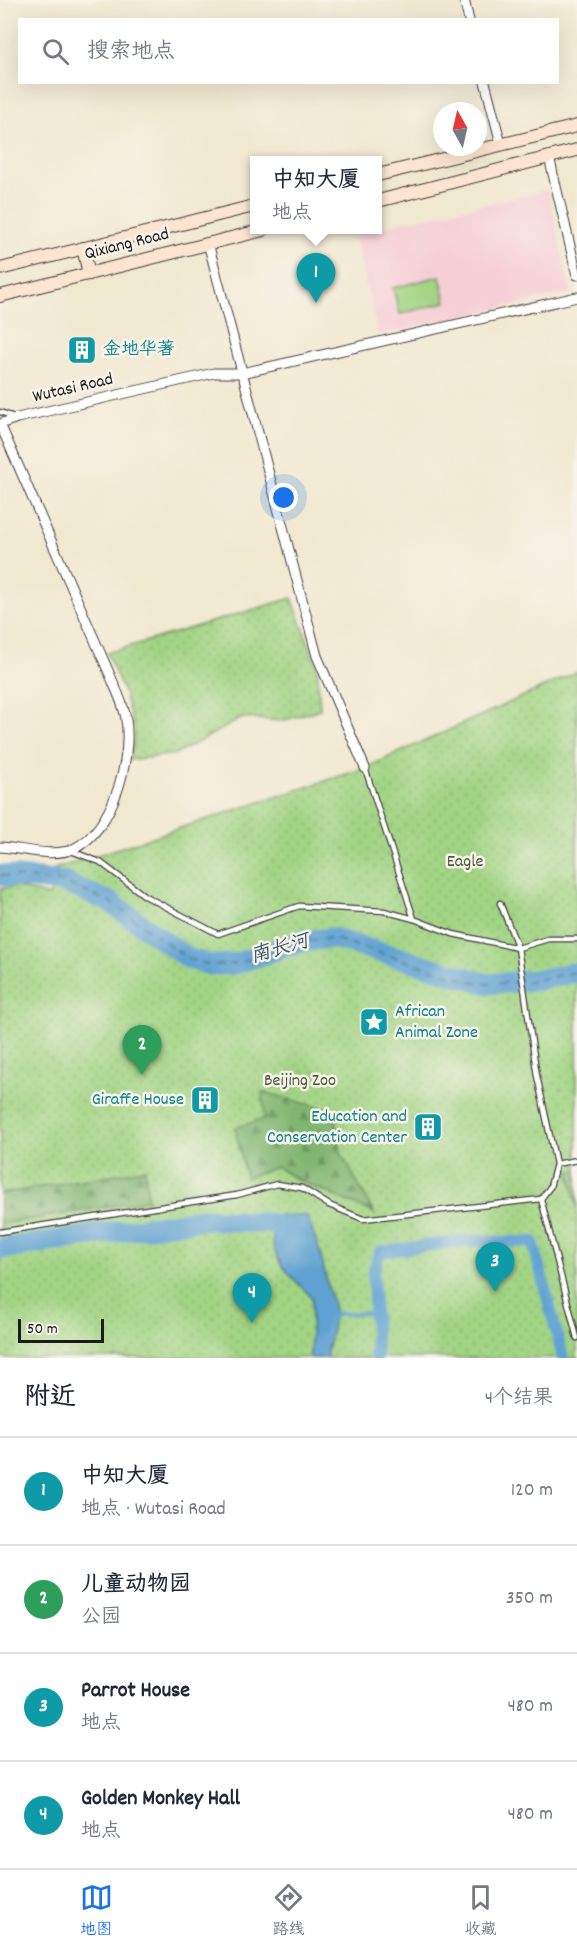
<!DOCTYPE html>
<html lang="zh">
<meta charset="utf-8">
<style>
body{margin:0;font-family:Dekko,"LXGW WenKai TC",sans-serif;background:#f6f6f7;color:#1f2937}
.compass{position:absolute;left:433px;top:102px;width:54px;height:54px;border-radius:50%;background:#fff;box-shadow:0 6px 24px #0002;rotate:352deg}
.scale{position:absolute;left:18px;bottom:15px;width:86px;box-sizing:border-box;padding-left:6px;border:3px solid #1c1c1c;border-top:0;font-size:16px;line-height:21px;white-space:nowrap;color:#1c1c1c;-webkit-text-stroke:4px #f7f3e8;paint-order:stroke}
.you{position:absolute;left:284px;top:498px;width:21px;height:21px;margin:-15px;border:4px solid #fff;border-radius:50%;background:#1a73e8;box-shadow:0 0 0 9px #1a73e833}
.badge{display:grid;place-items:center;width:39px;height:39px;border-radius:50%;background:#1a73e8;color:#fff;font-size:20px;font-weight:700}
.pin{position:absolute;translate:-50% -50px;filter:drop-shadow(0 2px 3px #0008)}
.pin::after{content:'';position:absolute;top:32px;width:21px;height:18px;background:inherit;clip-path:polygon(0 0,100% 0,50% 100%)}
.popup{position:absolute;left:250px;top:156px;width:132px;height:78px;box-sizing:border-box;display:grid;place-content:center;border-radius:0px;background:#fff;filter:drop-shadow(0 2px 4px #0005);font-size:20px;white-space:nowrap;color:#747a83}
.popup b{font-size:22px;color:#1f2937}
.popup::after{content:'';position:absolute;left:50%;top:100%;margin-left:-12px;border:12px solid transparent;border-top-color:#fff}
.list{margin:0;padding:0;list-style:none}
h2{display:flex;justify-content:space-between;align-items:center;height:78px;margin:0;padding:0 24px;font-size:26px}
h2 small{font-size:20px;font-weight:400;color:#747a83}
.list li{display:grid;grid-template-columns:39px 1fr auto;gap:18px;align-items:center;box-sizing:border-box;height:108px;padding:0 24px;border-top:2px solid #e0e1e3}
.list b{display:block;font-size:22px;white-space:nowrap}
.list p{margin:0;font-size:20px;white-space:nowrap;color:#747a83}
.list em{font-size:20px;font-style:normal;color:#747a83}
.icon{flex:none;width:33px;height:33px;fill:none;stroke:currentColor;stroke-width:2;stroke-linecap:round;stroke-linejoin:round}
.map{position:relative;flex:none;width:577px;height:1358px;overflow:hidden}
.search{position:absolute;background:#fff;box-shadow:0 6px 24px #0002;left:18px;right:18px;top:18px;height:66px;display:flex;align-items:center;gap:15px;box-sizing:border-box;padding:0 21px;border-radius:0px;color:#747a83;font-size:22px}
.sheet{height:510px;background:#fff}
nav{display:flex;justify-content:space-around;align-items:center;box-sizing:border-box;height:84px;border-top:2px solid #e0e1e3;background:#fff;font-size:16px;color:#747a83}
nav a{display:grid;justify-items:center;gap:3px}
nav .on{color:#1a73e8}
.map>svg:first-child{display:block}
.built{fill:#f6cfd6}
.grass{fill:url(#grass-dots);stroke:#5e7850;stroke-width:1.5}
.forest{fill:url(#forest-firs);stroke:#4e6946;stroke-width:1.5}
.pitch{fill:#a1d483;stroke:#5e7850;stroke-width:1.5}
.water{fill:#5ea1d2;stroke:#3d5e77;stroke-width:1.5}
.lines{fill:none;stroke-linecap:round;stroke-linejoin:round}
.stream{stroke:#5ea1d2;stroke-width:4}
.canal{stroke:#5ea1d2;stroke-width:12}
.river{stroke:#5ea1d2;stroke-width:21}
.ferry{stroke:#3a586e;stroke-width:1.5;stroke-dasharray:8 6;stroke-linecap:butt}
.lane-casing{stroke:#3c3b37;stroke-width:7}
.street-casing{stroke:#3c3b37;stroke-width:11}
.secondary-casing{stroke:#3c3b37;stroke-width:14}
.lane{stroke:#fff;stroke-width:4.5}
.street{stroke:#fff;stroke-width:9}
.secondary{stroke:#fce5d0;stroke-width:12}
.labels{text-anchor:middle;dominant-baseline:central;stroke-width:5;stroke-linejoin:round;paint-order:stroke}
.street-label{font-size:18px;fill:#1c1c1c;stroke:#f7f3e8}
.culture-label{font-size:18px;fill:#0d838f;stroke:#f7f3e8;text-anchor:start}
.park-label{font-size:18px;fill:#4b5c40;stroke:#f7f3e8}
.water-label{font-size:20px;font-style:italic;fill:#3a586e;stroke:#f7f3e8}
</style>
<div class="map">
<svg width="577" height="1358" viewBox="0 0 577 1358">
<defs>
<pattern id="grass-dots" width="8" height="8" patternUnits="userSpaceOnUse" patternTransform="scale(1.5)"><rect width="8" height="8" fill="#a1d483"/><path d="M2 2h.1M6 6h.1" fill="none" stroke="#8ab571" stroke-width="1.8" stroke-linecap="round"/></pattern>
<pattern id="forest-firs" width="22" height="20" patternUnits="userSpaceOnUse" patternTransform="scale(1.5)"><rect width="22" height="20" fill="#80b671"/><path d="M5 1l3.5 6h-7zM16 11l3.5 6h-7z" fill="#68935c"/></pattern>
</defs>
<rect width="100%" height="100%" fill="#f7f3e8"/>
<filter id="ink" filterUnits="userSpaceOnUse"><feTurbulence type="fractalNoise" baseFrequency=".0167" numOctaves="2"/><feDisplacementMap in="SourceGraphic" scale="12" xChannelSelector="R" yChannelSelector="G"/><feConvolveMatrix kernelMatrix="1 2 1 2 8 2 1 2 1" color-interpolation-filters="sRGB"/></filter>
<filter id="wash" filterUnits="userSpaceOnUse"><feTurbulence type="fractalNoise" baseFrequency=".008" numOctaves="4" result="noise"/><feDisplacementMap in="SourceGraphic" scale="24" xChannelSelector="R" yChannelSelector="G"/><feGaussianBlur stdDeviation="1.35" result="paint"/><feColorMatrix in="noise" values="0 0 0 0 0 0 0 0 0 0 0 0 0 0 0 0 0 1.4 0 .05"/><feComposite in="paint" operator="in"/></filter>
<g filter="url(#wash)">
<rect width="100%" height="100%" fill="#f1e8d0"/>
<polygon class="built" points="548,190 571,292 378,336 354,233"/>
<g class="grass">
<polygon points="292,598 317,666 320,709 282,721 242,718 176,754 130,760 135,732 124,693 107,653"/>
<polygon points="577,672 577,1358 0,1358 0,888 16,887 50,896 54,869 365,768"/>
</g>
<g class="forest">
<polygon points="262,1092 334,1111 341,1153 374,1213 298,1180 277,1167 246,1178 235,1128 265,1118"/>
<polygon points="145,1169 148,1200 0,1224 0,1194"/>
<polygon points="577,1170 577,1207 569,1172"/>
</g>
<polygon class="pitch" points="440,276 446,302 400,314 393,288"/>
<path class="water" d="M 278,1215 L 307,1216 L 319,1249 L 335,1314 L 326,1358 L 310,1358 L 312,1298 C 288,1272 261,1254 278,1215 Z"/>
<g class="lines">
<polyline class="stream" points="335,1314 375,1313"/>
<polyline class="canal" points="376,1358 373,1272 380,1252 462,1241 533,1242 563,1358"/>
<g class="river">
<polyline points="0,875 63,882 110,902 189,959 211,965 234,964 304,941 332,938 488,984 538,980 577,972"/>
<polyline points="0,1249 204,1219 274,1224"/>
</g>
<g class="ferry">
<polyline points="0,875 63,882 110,902 189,959 211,965 234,964 304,941 332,938 471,981 488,984 520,982"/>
<polyline points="525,982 577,972"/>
</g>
</g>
</g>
<g filter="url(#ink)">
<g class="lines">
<g class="lane-casing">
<g id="lane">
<polyline points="0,412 14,417"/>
<polyline points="365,768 414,919 453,934 518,948 548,939 577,939"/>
<polyline points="71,851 100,862 145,896 218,934 299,906 384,911 414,919"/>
<polyline points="500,903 518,948 537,1076 556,1164 550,1187 541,1199 577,1338"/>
<polyline points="556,1164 577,1160"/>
<polyline points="0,1232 237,1195 277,1184 302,1188 329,1205 363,1219 541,1199"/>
</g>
</g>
<g class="street-casing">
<g id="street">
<polyline points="464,0 469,20"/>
<polyline points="485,82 501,144"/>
<polyline points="549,157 577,275"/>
<polyline points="208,243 317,656 365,768"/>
<path d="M 0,847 C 21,848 53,858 73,849 C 114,831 134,754 125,714 C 122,701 115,687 110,675 L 0,424 L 17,418 L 214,373 L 242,373 L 577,297"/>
</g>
</g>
<g class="secondary-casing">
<g id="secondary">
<polyline points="378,175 577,126"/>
<polyline points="378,201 577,150"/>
<polyline points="83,248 89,274"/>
<polyline points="0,269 254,206"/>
<polyline points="0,296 263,230"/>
</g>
</g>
<use href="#lane" class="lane"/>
<use href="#street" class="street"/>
<use href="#secondary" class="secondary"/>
</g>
</g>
<defs>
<g id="building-square" transform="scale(1.5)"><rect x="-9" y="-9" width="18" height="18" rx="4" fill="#0f9aa8" stroke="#f7f3e8"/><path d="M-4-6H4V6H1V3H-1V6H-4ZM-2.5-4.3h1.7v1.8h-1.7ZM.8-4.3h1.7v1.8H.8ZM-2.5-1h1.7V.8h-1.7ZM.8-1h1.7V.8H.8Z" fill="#fff"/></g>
<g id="sight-square" transform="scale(1.5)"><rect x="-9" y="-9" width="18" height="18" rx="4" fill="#0f9aa8" stroke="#f7f3e8"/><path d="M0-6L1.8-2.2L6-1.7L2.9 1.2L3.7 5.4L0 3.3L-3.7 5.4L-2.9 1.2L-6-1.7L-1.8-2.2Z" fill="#fff"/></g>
</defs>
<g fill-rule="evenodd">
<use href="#building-square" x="82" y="350"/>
<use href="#sight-square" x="374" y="1022"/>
<use href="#building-square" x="205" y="1100"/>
<use href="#building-square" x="428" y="1127"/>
</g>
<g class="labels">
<g class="street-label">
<text transform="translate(127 245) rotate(-14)">Qixiang Road</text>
<text transform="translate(73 389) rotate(-13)">Wutasi Road</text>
</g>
<g class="culture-label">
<text x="103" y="350">金地华著</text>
<text x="395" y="1012">African<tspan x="395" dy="21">Animal Zone</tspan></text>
<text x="184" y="1100" text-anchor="end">Giraffe House</text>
<text x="407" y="1117" text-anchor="end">Education and<tspan x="407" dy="21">Conservation Center</tspan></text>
</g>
<g class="park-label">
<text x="465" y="862">Eagle</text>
<text x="300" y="1081">Beijing Zoo</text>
</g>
<g class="water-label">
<text transform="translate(280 950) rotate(-16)">南长河</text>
</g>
</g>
</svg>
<svg class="compass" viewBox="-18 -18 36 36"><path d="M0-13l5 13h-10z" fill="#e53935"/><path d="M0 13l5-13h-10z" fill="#747a83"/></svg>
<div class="scale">50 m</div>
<div class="you"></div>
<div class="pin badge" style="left:316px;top:303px;background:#0f9aa8">1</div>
<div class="popup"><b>中知大厦</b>地点</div>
<div class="pin badge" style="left:142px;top:1075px;background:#2e9e5b">2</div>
<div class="pin badge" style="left:495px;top:1292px;background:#0f9aa8">3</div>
<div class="pin badge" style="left:252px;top:1323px;background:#0f9aa8">4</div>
<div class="search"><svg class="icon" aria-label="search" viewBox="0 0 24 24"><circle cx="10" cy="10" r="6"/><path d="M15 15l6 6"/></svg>搜索地点</div>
</div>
<section class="sheet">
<h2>附近<small>4个结果</small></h2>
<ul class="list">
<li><span class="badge" style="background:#0f9aa8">1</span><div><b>中知大厦</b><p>地点 · Wutasi Road</p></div><em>120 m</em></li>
<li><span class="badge" style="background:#2e9e5b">2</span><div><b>儿童动物园</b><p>公园</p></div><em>350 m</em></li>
<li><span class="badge" style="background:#0f9aa8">3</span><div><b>Parrot House</b><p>地点</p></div><em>480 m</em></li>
<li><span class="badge" style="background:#0f9aa8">4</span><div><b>Golden Monkey Hall</b><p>地点</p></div><em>480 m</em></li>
</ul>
</section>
<nav>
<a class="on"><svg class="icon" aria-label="map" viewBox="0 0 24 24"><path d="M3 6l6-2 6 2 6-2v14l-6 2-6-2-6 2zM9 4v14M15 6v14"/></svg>地图</a>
<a><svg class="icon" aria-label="directions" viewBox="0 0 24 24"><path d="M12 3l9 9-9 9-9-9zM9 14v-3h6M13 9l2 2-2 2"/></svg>路线</a>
<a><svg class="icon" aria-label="saved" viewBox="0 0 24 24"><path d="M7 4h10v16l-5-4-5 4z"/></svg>收藏</a>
</nav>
